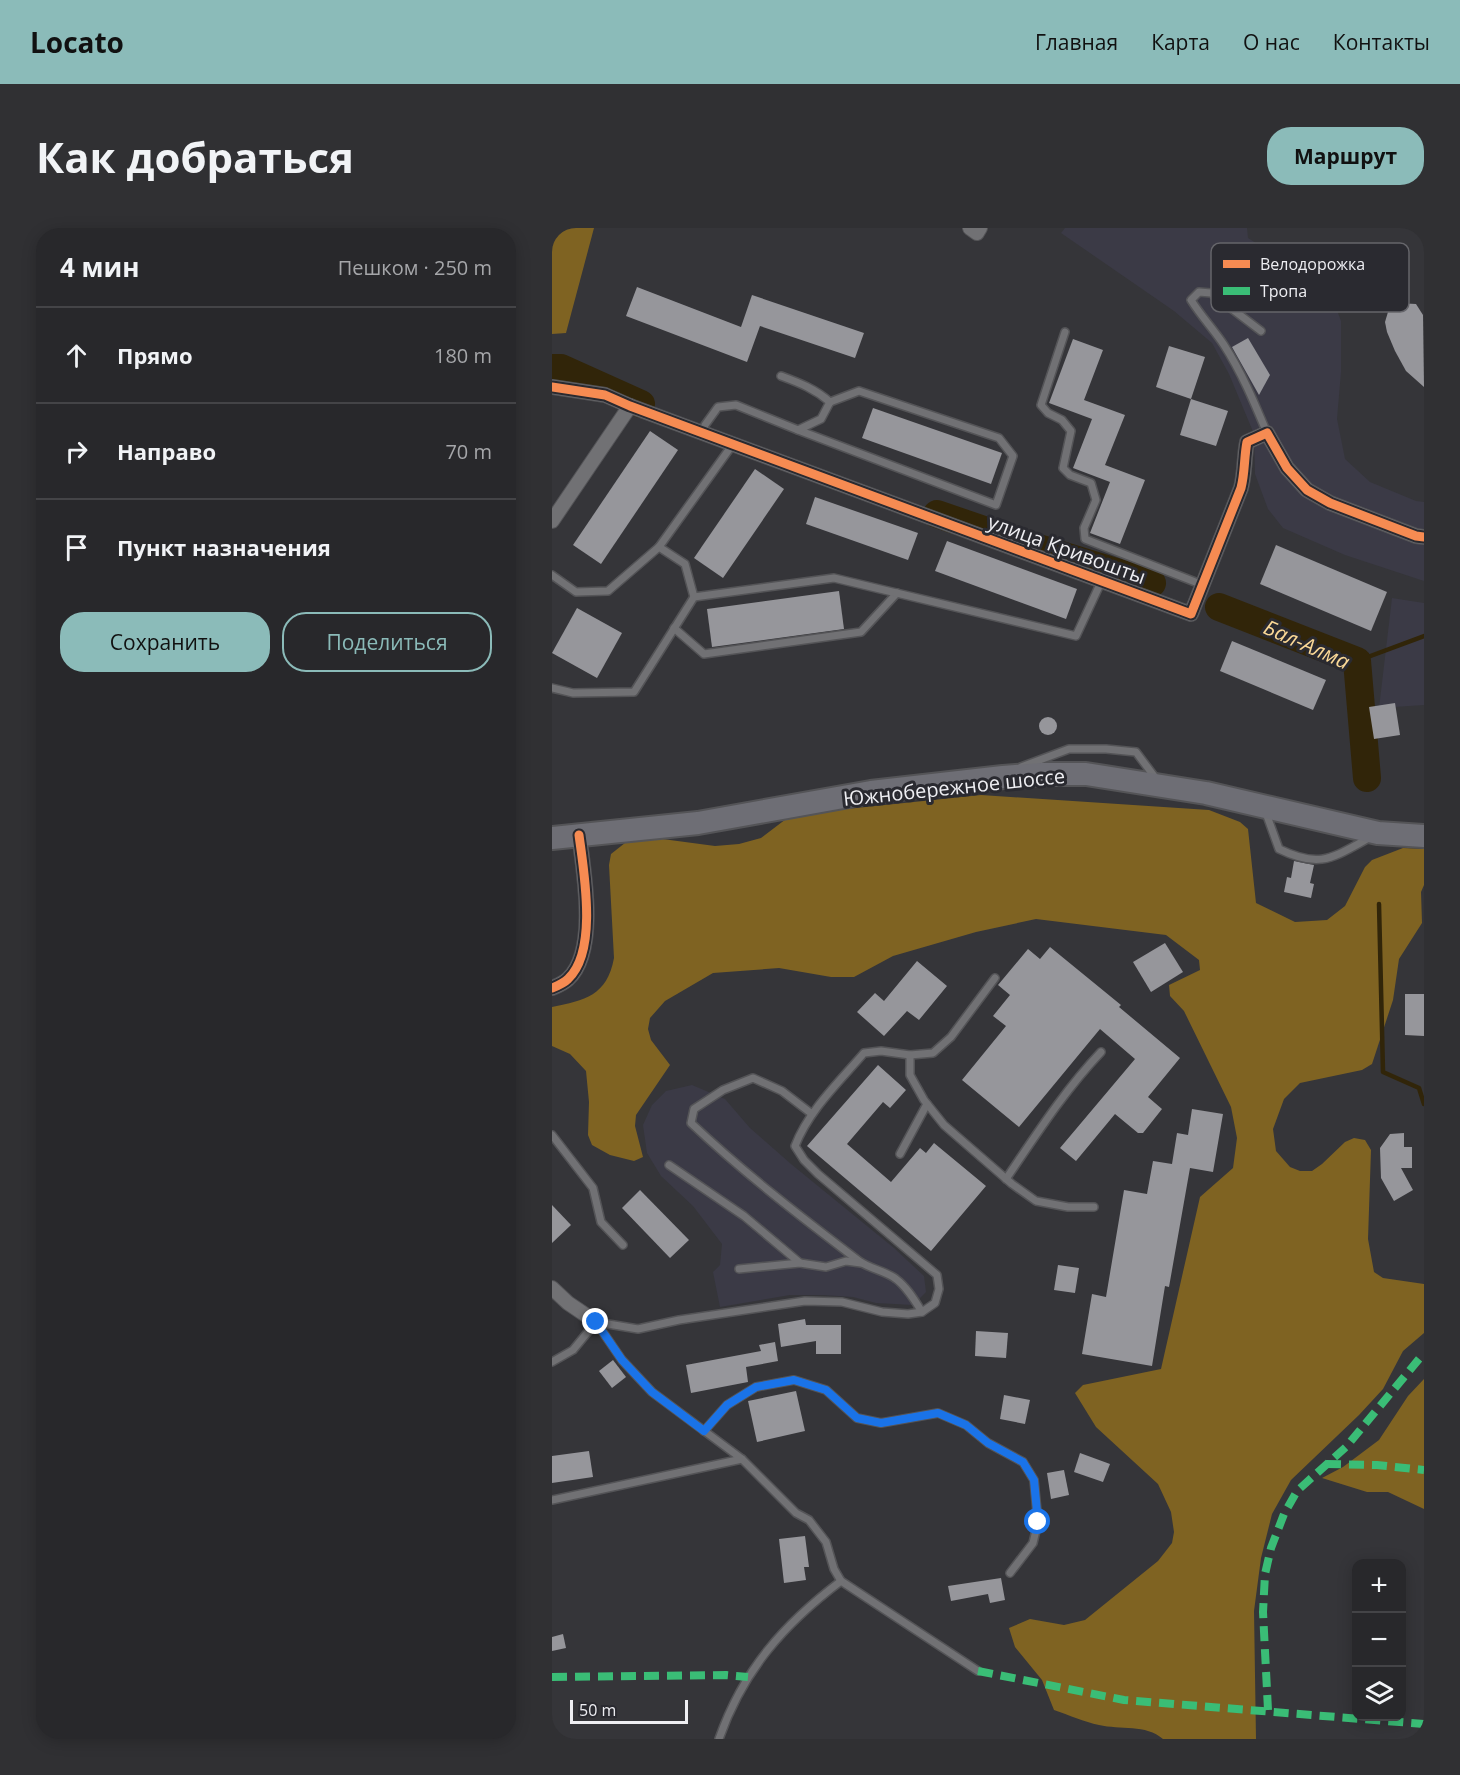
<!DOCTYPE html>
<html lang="ru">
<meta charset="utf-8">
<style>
body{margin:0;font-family:"Open Sans",sans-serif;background:#303033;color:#f1f3f6}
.controls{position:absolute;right:18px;bottom:18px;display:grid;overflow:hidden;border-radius:12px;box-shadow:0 3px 15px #0003}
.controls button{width:54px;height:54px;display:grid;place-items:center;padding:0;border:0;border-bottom:2px solid #444447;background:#28282b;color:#f1f3f6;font:30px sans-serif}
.scale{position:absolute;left:18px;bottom:15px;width:118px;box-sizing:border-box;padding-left:6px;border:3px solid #eeeef2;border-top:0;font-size:16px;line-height:21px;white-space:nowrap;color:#eeeef2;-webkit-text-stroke:4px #2a2a30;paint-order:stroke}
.stop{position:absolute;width:18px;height:18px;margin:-14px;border:4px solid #1a73e8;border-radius:50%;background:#fff}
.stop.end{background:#1a73e8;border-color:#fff;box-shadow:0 2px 6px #0008}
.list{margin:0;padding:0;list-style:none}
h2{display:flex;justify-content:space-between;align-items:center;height:78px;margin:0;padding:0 24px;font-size:26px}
h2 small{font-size:20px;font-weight:400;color:#a5a6a9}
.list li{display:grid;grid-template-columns:39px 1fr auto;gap:18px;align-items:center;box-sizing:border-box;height:96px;padding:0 24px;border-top:2px solid #444447}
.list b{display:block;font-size:22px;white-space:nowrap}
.list em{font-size:20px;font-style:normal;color:#a5a6a9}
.actions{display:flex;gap:12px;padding:18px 24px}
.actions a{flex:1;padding:14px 0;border:2px solid #8bbbb9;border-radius:24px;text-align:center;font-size:21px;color:#8bbbb9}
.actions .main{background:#8bbbb9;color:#111}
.icon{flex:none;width:33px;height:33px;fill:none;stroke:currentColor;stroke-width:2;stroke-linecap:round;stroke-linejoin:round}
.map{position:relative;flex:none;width:872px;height:1511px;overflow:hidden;border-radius:24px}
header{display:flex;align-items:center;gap:36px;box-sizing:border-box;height:84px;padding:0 30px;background:#8bbbb9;color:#111}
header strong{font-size:28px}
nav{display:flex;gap:33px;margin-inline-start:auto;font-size:21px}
.intro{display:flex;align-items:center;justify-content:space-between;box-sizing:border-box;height:144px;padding:0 36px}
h1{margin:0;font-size:42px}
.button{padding:15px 27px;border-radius:24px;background:#8bbbb9;color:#111;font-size:21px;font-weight:700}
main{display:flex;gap:36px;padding:0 36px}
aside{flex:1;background:#28282b;border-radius:24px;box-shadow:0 3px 15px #0003}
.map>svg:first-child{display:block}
.built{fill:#3b3a46}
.forest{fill:#7f6322}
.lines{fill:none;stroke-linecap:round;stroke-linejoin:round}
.stream{stroke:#312509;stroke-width:4.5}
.river{stroke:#312509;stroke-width:28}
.building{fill:#96969b}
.service-casing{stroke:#545457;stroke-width:10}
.minor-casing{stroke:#545457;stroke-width:16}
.trunk-casing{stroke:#545457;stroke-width:26}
.service{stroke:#717174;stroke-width:7}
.minor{stroke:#717174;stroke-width:14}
.trunk{stroke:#6e6e75;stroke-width:22}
.quiet{stroke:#3abd76;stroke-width:8;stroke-dasharray:15 8;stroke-linecap:butt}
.cycleway-casing{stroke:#2a2a30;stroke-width:13}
.cycleway{stroke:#f68b52;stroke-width:9}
.route{stroke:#1a73e8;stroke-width:8}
.labels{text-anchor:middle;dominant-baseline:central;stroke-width:6;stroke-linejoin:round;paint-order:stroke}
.street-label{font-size:20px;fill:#eeeef2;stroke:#2a2a30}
.water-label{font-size:21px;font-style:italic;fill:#fad896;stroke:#2a2a30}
.key{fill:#2a2a30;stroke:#65656a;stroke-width:1.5}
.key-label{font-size:16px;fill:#eeeef2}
</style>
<header>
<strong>Locato</strong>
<nav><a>Главная</a><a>Карта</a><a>О нас</a><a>Контакты</a></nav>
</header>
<div class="intro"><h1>Как добраться</h1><a class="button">Маршрут</a></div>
<main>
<aside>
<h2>4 мин<small>Пешком · 250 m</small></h2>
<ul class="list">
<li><svg class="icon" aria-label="ahead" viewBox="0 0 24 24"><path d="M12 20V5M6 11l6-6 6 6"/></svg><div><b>Прямо</b></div><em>180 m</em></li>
<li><svg class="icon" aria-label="right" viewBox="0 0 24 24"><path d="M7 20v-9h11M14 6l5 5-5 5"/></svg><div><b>Направо</b></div><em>70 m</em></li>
<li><svg class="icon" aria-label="arrive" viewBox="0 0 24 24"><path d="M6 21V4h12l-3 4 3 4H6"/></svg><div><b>Пункт назначения</b></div></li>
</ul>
<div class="actions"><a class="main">Сохранить</a><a>Поделиться</a></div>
</aside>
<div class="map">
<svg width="872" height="1511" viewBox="0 0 872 1511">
<rect width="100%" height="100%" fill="#353539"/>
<g class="built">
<polygon points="513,0 695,0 696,10 754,47 780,69 789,93 789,144 785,191 793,231 818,254 864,273 872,274 872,353 793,327 731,300 716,281 703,246 702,206 677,146 660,115 622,83 509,5"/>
<polygon points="840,370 872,375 872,477 827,480"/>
<polygon points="140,857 173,871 198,900 239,936 342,1020 372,1048 374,1064 361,1077 324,1075 301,1069 271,1067 238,1067 168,1079 161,1044 168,1037 170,1016 141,978 109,948 95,925 91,897 100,877 114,863"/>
</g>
<g class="forest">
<polygon points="0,0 42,0 14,105 0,106"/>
<path d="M 429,567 L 657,582 L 688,594 L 696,601 L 704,675 L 743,694 L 775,692 L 793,678 L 813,639 L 820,632 L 851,620 L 872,621 L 872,657 L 869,664 L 870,695 L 847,731 L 841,772 L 820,836 L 810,842 L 748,855 L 732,871 L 721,901 L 724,923 L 738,939 L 748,943 L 760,943 L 770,936 L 793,914 L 802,910 L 813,912 L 819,922 L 816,1011 L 822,1044 L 831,1050 L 872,1056 L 872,1105 L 851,1123 L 831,1161 L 807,1187 L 739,1252 L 720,1286 L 709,1330 L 702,1383 L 704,1511 L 611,1511 C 594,1496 568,1502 547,1497 C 532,1494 517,1487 502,1482 L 490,1452 L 463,1419 L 457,1400 L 478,1391 L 512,1397 L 533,1392 L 606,1333 L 620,1315 L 622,1304 L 619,1284 L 606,1256 L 544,1199 L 523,1165 L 531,1157 L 609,1141 L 648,969 L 681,940 L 685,910 L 679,879 L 632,783 L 618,768 L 617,757 L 648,742 L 647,732 L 614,707 L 484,691 L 424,704 L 341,728 L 302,749 L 279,749 L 227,740 L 161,745 L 113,773 L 98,790 L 96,801 L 99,812 L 118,837 L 84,887 L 83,898 L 91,929 L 82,933 L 58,927 L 40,917 L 36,907 L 37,874 L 34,843 L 18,826 L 0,818 L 0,779 C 33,772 55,768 62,730 L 57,637 L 59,626 L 78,611 L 88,608 L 163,618 L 187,616 L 209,610 L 234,591 L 256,585 Z"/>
<polygon points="872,1151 872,1281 836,1264 815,1264 770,1250 791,1239 827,1212 856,1168"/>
</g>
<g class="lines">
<g class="stream">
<polyline points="805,433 872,408"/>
<polyline points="827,676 831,844 867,860 872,876"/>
</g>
<g class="river">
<polyline points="0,140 9,140 89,176"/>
<polyline points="385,286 461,312 600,355"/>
<polyline points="667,379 805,433 815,550"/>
</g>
</g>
<g class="building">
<polygon points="85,59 189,99 200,67 312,105 303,130 208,98 195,134 74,88"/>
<polygon points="845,75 864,76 871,87 872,159 854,143 843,123 835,104 833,94 836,84 839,79"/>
<polygon points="696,110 718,147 707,167 680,119"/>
<polygon points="521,111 551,122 532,172 573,187 553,237 593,252 568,316 538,305 558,254 521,240 540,191 497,175"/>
<polygon points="617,118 653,129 639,171 604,159"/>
<polygon points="639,171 676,183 664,218 628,207"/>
<polygon points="321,180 450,225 439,256 310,210"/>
<polygon points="98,203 126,222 49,336 21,317"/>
<polygon points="203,241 232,261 171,350 142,330"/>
<polygon points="263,269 366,305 356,332 254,296"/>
<polygon points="395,313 525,361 514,391 383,343"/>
<polygon points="724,317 835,364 819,403 708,356"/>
<polygon points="287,363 292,401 160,419 155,381"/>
<polygon points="25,380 70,405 45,450 0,425"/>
<polygon points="680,413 774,452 761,482 668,443"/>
<polygon points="843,475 848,507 822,511 817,479"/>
<circle cx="496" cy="498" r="9"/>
<polygon points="742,633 762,637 758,655 762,656 759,670 732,664 735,649 739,650"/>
<polygon points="613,715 631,744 599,764 581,734"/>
<polygon points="498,719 569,777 567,779 628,830 596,869 610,881 591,905 586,905 563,886 524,933 508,920 583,831 548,801 467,899 410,852 454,798 441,788 458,767 446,757 476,721 488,731"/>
<polygon points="365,733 395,758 367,792 355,783 332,808 305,784 323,765 332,773"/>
<polygon points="853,766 872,766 872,808 853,807"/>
<polygon points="326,837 354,862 338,880 331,874 295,916 339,954 368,920 374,925 382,915 434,958 379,1023 255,918"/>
<polygon points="640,881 671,886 661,944 638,940 617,1059 613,1058 600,1138 530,1126 540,1066 554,1069 572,962 595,966 601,933 620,936 625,905 636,907"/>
<polygon points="852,905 852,919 860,919 860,940 849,940 861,962 842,973 829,950 828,920 838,906"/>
<polygon points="88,962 137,1012 118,1030 70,980"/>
<polygon points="0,977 19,997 0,1015"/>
<polygon points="506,1037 527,1040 523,1065 502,1062"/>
<polygon points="253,1091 254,1097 289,1097 289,1126 264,1126 264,1113 229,1119 226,1096"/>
<polygon points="424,1103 456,1105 454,1130 423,1128"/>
<polygon points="223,1114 226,1133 194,1139 196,1154 139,1165 134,1137 209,1123 207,1117"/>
<polygon points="61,1132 74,1149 60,1160 47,1143"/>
<polygon points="244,1163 253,1203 205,1214 196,1173"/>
<polygon points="452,1167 478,1172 473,1196 448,1191"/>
<polygon points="37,1223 41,1249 0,1255 0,1228"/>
<polygon points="528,1225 558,1236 551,1254 522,1244"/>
<polygon points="512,1242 517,1267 499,1271 495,1245"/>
<polygon points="253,1308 257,1339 252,1339 254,1352 232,1355 227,1311"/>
<polygon points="449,1350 453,1372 438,1375 436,1366 399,1373 396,1358"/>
<polygon points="11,1406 14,1420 0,1423 0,1409"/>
</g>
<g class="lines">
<g class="service-casing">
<g id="service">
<path d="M 709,103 L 659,65 L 647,64 L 639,72 C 649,88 662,102 672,117 C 690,145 702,174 715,205"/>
<polyline points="513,104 489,177 496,185 510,192 519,203 511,240 518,247 539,255 544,272 532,300 533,311 651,357"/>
<polyline points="246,202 444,277 461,228 447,210 307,163 278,174"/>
<path d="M 151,204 L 153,197 L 166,179 L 184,177 L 246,202 L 269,191 L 278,174 C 263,161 248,155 229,148"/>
<polyline points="107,319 133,336 142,369"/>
<polyline points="0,347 24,364 56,363 107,319 181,216"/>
<polyline points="122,400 152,426 309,404 345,365"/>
<polyline points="0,460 21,465 82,464 142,369 282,350 524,408 550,352"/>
<polyline points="469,539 517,521 554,521 584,524 605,552"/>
<path d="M 714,585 L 727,621 C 768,641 780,630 817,610"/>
<polyline points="358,827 358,847 372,872 392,897 460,956 484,973 516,979 542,979"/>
<path d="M 260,886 L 230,863 L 201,850 L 171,862 L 142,881 L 139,895 C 192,945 249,989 307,1033 C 318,1041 334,1043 344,1051 C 355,1059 363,1073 370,1084"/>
<polyline points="0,907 41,960 49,994 71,1017"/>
<polyline points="348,926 375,876"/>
<polyline points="117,937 192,988 248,1035 274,1039 294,1033 309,1035"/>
<path d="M 454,951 C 484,907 512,863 549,824"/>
<polyline points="187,1041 248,1035"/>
<path d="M 44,1094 L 86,1101 L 127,1092 L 253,1073 L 290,1074 L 330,1084 L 356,1086 L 370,1084 L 383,1075 L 387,1061 L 385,1047 L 266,946 L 252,932 L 243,918 C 257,882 287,854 312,825 L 329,823 L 358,827 L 381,825 L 399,809 L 443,750"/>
<polyline points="44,1094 70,1132 100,1164 190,1231 244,1285 257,1292 274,1314 282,1341 289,1353 426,1443"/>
<polyline points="0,1134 21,1122 44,1094"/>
<polyline points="152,1203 175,1177 204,1159 242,1152 274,1162 305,1190 329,1195 386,1185 414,1197 436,1215 471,1234 482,1252 486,1294 481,1315 458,1345"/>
<polyline points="0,1272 190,1231"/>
<path d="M 167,1511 C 191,1442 232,1396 289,1353"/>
</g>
</g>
<g class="minor-casing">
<g id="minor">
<polyline points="418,0 425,5 428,0"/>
<path d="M 0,159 L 53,167 L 78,178 L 639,386 L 689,260 C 693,245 692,229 695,214 L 715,205 L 735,240 L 755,262 L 778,275 L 864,308 L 872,309"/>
<polyline points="0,293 78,178"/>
<path d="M 0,760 C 5,758 12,755 16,751 C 46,723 32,645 27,607"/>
<polyline points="0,1060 16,1075 44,1094"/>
</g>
</g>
<g class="trunk-casing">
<polyline id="trunk" points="0,610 146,595 319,564 451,549 490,546 534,546 654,565 826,605 872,608"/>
</g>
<use href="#service" class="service"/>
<use href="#minor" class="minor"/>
<use href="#trunk" class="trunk"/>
<g class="quiet">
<polyline points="774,1236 825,1237 872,1242"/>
<polyline points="426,1443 572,1472 872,1496"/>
<polyline points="0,1449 174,1447 196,1449"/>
<polyline points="716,1482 711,1384 713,1346 719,1320 732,1286 745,1263 794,1219 872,1125"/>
</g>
<g class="cycleway-casing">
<g id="cycleway">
<path d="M 0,159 L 53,167 L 78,178 L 639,386 L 689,260 C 693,245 692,229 695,214 L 715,205 L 735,240 L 755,262 L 778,275 L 864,308 L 872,309"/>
<path d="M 0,760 C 5,758 12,755 16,751 C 46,723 32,645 27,607"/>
</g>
</g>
<use href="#cycleway" class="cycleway"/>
</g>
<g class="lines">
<polyline class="route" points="44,1094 70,1132 100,1164 152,1203 175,1177 204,1159 242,1152 274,1162 305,1190 329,1195 386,1185 414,1197 436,1215 471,1234 482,1252 486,1294"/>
</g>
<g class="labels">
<g class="street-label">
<text transform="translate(515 321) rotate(20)">улица Кривошты</text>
<text transform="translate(402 559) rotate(-6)">Южнобережное шоссе</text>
</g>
<g class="water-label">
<text transform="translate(755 416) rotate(24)">Бал-Алма</text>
</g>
</g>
<rect x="659" y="15" width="198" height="69" rx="9" class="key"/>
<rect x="671" y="32" width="27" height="8" fill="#f68b52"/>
<rect x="671" y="59" width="27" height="8" fill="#3abd76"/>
<g class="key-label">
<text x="708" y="42">Велодорожка</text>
<text x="708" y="69">Тропа</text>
</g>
</svg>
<div class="controls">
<button>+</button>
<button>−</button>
<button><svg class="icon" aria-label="layers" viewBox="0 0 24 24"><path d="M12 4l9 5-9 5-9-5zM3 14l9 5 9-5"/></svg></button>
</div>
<div class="scale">50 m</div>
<div class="stop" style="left:486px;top:1294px"></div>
<div class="stop end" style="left:44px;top:1094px"></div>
</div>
</main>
